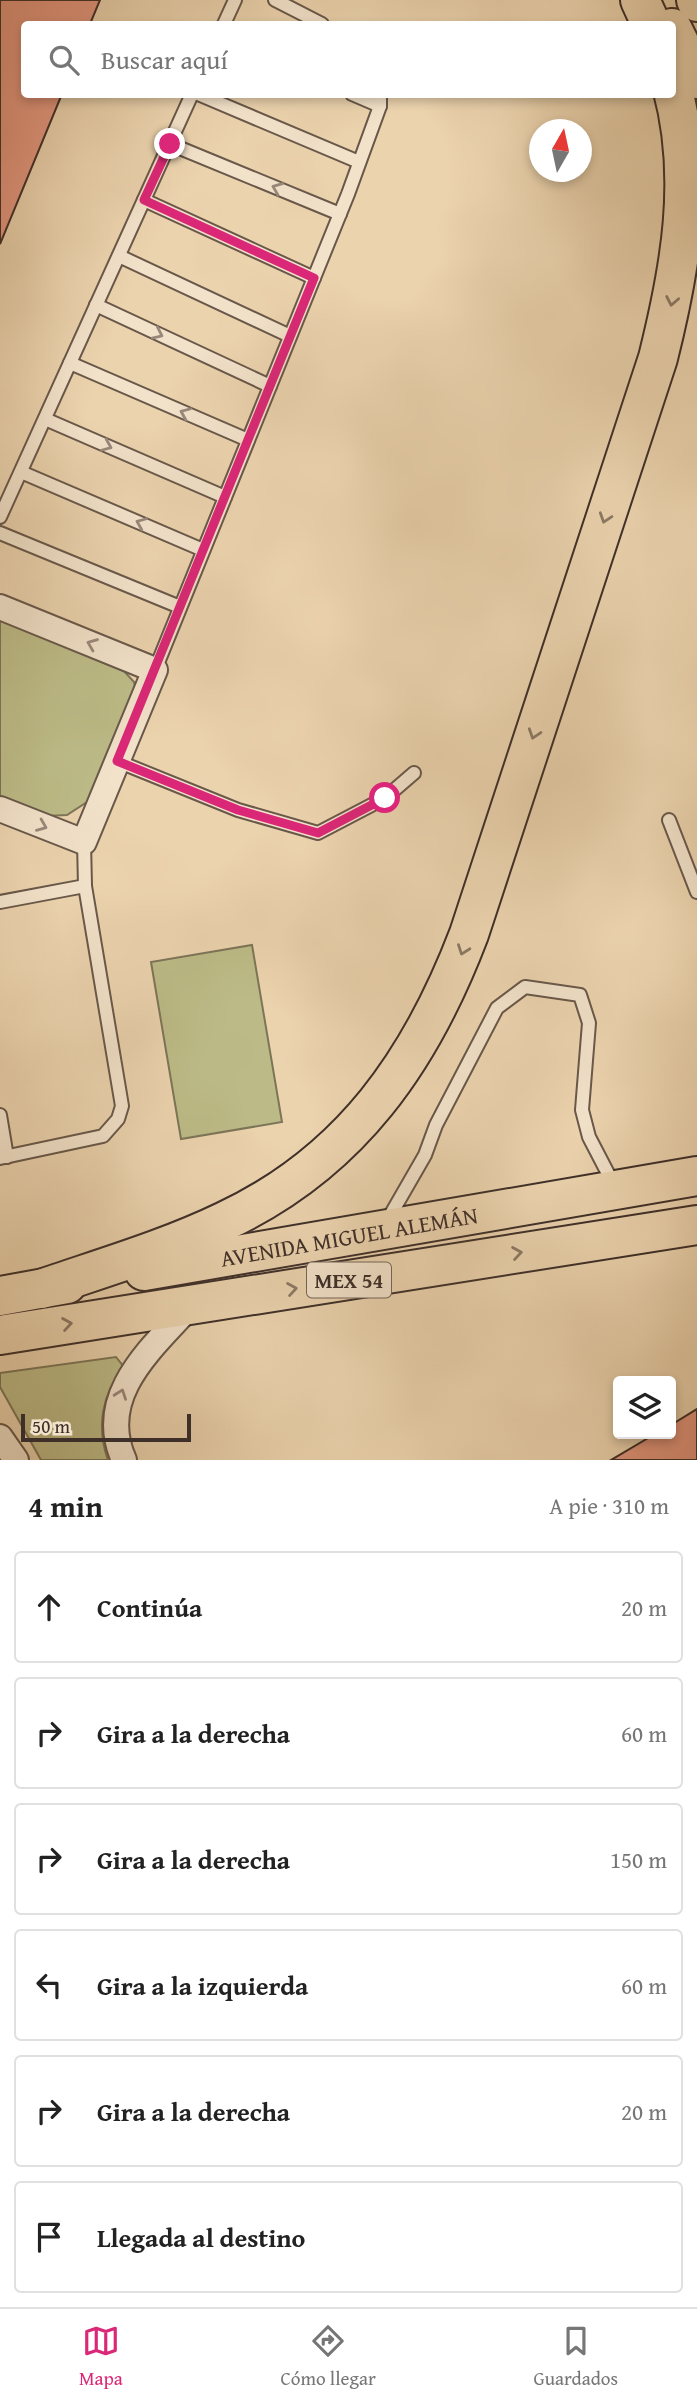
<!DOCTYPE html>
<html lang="es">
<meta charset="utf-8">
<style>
body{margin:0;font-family:"Gentium Book Plus",serif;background:#f6f6f6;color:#222}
.controls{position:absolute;right:21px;bottom:21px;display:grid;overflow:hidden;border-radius:7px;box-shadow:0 4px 10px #0003}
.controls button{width:63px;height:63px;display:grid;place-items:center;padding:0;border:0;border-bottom:2px solid #e0e0e0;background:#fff;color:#222;font:35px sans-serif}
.compass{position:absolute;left:529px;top:119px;width:63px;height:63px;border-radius:50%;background:#fff;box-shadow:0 4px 10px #0003;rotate:9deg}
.scale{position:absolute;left:21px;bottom:18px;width:170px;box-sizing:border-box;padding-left:7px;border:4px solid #3e2f29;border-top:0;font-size:19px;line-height:24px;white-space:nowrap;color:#3e2f29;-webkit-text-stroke:5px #f2e2ca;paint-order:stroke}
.stop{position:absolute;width:21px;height:21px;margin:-16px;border:5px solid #db2777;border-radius:50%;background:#fff}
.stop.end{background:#db2777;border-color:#fff;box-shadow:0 2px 7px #0008}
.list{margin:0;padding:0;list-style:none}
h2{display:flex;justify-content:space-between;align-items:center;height:91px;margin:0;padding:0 28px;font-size:30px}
h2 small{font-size:23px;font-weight:400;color:#767676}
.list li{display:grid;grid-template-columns:46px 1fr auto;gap:21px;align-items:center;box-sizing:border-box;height:112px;margin:0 14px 14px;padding:0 14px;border:2px solid #e0e0e0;border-radius:7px}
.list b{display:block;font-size:26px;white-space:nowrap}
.list em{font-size:23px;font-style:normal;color:#767676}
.icon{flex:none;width:38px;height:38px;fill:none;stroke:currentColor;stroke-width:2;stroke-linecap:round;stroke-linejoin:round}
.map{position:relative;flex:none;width:697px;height:1460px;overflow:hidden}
.search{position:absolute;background:#fff;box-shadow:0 4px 10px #0003;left:21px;right:21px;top:21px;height:77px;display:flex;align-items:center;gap:18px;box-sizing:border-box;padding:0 24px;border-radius:7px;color:#767676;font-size:26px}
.sheet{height:847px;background:#fff}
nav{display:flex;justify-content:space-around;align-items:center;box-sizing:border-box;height:98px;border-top:2px solid #e0e0e0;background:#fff;font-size:19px;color:#767676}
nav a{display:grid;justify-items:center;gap:4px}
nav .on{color:#db2777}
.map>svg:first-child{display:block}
.green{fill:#bcbb87;stroke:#7d7558;stroke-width:2}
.building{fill:#e3967f;stroke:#3e2f29;stroke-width:2}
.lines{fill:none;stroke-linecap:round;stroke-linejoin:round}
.lane-casing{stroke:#69584a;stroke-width:16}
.street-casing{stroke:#69584a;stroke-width:28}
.highway-casing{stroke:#3e2f29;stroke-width:42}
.lane{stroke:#f2e2ca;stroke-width:12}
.street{stroke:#f2e2ca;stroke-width:24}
.highway{stroke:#ebd3ae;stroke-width:38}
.oneway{stroke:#98887a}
.oneway2{stroke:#8c7965}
.route{stroke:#db2777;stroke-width:9}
.labels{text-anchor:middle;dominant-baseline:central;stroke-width:7;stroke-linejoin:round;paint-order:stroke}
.shield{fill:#f2e2ca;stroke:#746559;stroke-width:2}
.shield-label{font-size:21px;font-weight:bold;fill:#3e2f29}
.street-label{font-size:23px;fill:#3e2f29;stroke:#f2e2ca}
</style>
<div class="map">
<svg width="697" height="1460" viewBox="0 0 697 1460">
<rect width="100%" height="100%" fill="#ebd3ae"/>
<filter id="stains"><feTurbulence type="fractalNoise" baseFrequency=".00286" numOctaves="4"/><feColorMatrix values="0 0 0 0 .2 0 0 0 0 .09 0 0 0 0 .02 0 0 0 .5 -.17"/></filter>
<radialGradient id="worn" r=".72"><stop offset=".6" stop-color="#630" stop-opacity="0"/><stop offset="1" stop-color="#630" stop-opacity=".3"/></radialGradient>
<g class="green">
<polygon points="0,620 124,671 134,682 137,695 90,800 67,815 45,816 0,797"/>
<polygon points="252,945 282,1122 181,1139 151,962"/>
<path d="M 116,1357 L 124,1367 C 102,1394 96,1427 108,1460 L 41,1460 L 0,1387 L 0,1373 Z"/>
</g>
<g class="building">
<polygon points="0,0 100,0 90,24 24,24 24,94 62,94 0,244"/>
<polygon points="697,1409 697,1460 611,1460 655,1434 671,1434 671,1425"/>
</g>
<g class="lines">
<g class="lane-casing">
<g id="lane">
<polyline points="275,0 322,24"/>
<polyline points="224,24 235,0"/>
<polyline points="198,94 359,162"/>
<polyline points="352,94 380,106"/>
<polyline points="170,144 340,214"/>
<polyline points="144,200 314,278"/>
<polyline points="119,256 290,336"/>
<polyline points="96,305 270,386"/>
<polyline points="70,363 248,440"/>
<polyline points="45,419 225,497"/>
<polyline points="21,472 203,550"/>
<polyline points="0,517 192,94"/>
<polyline points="0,533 180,607"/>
<polyline points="155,670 348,194 380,106 380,94"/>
<polyline points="117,761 238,810 318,833 385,798 414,773"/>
<polyline points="669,820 697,892"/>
<polyline points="0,902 85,886"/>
<polyline points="0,1115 7,1157"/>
<polyline points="0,1158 103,1136 118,1119 122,1106 85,886 84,842"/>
<polyline points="387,1221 425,1155 436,1125 497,1008 525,987 580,995 589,1023 582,1110 589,1137 615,1187"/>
</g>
</g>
<g class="street-casing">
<g id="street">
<polyline points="0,607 155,670 84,842 0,809"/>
<polyline points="0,1437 16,1460"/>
<path d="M 124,1460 C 95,1396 151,1349 191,1305"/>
</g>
</g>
<g class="highway-casing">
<g id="highway">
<polyline points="640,0 651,24"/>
<polyline points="696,0 697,2"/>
<polyline points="672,28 697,79"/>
<path id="s1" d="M 144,1271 L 697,1176"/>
<path d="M 41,1289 C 102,1268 167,1249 225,1221 C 351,1162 421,1060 469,934 L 658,358 C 680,270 697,178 672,87"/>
<polyline points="0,1296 67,1284"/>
<polyline points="0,1335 697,1225"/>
</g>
</g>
<use href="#lane" class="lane"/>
<use href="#street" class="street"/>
<use href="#highway" class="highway"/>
</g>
<defs><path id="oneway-chevron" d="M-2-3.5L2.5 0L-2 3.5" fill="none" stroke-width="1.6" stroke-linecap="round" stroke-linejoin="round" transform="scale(1.75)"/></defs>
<g class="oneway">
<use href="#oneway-chevron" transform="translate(277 188) rotate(-158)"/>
<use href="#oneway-chevron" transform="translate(158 334) rotate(25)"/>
<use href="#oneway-chevron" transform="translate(185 413) rotate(-157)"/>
<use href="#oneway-chevron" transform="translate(107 446) rotate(23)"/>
<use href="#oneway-chevron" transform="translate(141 523) rotate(-157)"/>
<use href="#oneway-chevron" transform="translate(92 644) rotate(-158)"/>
<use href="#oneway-chevron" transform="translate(42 826) rotate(22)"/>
<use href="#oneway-chevron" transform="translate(121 1394) rotate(-70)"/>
</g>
<g class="oneway2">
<use href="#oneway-chevron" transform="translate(672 301) rotate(101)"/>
<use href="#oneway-chevron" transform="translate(605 518) rotate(108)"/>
<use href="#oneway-chevron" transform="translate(534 734) rotate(108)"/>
<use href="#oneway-chevron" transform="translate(463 950) rotate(110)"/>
<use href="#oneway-chevron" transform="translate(517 1253) rotate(-9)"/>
<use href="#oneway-chevron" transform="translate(292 1289) rotate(-9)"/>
<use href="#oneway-chevron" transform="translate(67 1324) rotate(-9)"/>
</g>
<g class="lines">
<polyline class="route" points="170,144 144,200 314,278 117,761 238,810 318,833 385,798"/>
</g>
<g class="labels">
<rect class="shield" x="307" y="1262.5" width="84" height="35" rx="5"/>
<g class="shield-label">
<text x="349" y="1280">MEX 54</text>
</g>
<g class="street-label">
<text stroke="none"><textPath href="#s1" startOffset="208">AVENIDA MIGUEL ALEMÁN</textPath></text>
</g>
</g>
<rect width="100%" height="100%" filter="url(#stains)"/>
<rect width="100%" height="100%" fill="url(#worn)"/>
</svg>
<div class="controls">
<button><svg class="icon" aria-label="layers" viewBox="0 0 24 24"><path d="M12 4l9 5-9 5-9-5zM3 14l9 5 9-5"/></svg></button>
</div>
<svg class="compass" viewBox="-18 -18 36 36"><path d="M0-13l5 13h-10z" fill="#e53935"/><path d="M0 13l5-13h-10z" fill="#767676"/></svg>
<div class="scale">50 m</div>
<div class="stop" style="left:385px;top:798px"></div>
<div class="stop end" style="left:170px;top:144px"></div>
<div class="search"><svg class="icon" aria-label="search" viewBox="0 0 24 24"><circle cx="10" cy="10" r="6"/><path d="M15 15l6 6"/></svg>Buscar aquí</div>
</div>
<section class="sheet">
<h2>4 min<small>A pie · 310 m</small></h2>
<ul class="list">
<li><svg class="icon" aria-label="ahead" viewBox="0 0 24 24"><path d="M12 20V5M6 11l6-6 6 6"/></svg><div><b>Continúa</b></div><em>20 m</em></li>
<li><svg class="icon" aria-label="right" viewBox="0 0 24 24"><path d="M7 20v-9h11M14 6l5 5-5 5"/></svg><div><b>Gira a la derecha</b></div><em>60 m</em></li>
<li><svg class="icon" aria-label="right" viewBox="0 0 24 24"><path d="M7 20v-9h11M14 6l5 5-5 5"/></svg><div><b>Gira a la derecha</b></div><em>150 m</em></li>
<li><svg class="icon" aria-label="left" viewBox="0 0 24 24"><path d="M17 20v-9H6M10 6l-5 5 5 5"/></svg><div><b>Gira a la izquierda</b></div><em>60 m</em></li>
<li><svg class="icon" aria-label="right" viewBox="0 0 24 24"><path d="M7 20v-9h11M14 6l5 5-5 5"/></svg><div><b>Gira a la derecha</b></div><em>20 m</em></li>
<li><svg class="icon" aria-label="arrive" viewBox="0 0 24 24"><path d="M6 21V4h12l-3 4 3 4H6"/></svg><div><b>Llegada al destino</b></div></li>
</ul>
</section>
<nav>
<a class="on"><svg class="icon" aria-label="map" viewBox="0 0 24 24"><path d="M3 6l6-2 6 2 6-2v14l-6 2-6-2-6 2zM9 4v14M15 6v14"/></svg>Mapa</a>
<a><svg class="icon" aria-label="directions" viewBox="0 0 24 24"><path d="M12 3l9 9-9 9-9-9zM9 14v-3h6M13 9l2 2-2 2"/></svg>Cómo llegar</a>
<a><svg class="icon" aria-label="saved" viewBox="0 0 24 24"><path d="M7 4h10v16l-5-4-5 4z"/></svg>Guardados</a>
</nav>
